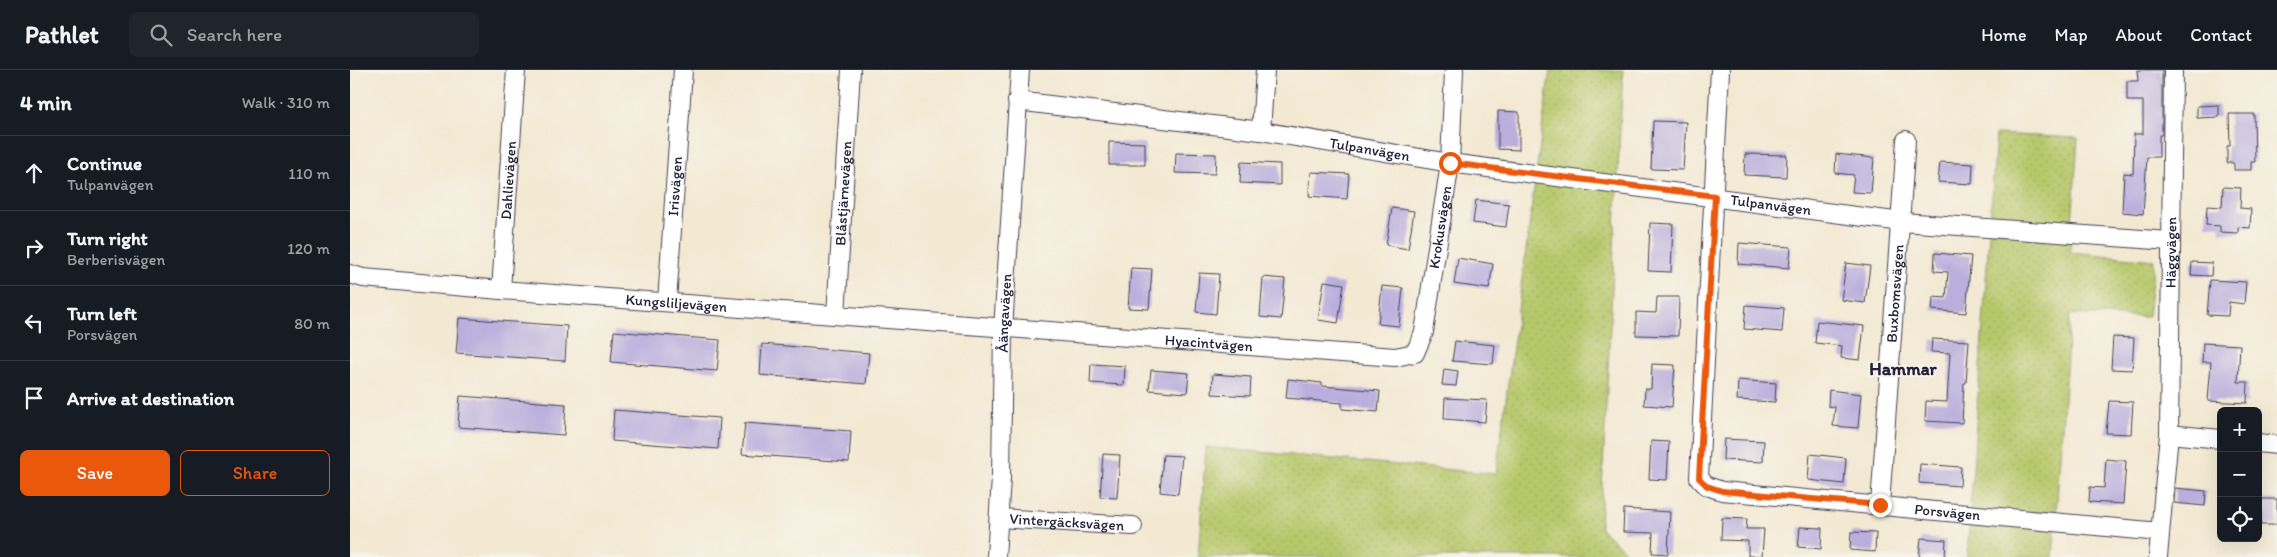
<!DOCTYPE html>
<meta charset="utf-8">
<style>
body{margin:0;font-family:Itim,sans-serif;background:#20242c;color:#f1f3f6}
.controls{position:absolute;right:15px;bottom:15px;display:grid;overflow:hidden;border-radius:8px;box-shadow:0 5px 20px #0002}
.controls button{width:45px;height:45px;display:grid;place-items:center;padding:0;border:0;border-bottom:1px solid #363941;background:#171b24;color:#f1f3f6;font:25px sans-serif}
.stop{position:absolute;width:15px;height:15px;margin:-11px;border:4px solid #ea580c;border-radius:50%;background:#fff}
.stop.end{background:#ea580c;border-color:#fff;box-shadow:0 1px 5px #0008}
.list{margin:0;padding:0;list-style:none}
h2{display:flex;justify-content:space-between;align-items:center;height:65px;margin:0;padding:0 20px;font-size:21px}
h2 small{font-size:16px;font-weight:400;color:#9ea1a6}
.list li{display:grid;grid-template-columns:32px 1fr auto;gap:15px;align-items:center;box-sizing:border-box;height:75px;padding:0 20px;border-top:1px solid #363941}
.list b{display:block;font-size:19px;white-space:nowrap}
.list p{margin:0;font-size:16px;white-space:nowrap;color:#9ea1a6}
.list em{font-size:16px;font-style:normal;color:#9ea1a6}
.actions{display:flex;gap:10px;padding:15px 20px}
.actions a{flex:1;padding:11px 0;border:1px solid #ea580c;border-radius:8px;text-align:center;font-size:18px;color:#ea580c}
.actions .main{background:#ea580c;color:#fff}
.icon{flex:none;width:28px;height:28px;fill:none;stroke:currentColor;stroke-width:2;stroke-linecap:round;stroke-linejoin:round}
.map{position:relative;flex:none;width:1927px;height:487px;overflow:hidden}
header{display:flex;align-items:center;gap:30px;box-sizing:border-box;height:70px;padding:0 25px;background:#171b24;border-bottom:1px solid #363941}
header strong{font-size:24px}
nav{display:flex;gap:28px;margin-inline-start:auto;font-size:18px}
.search{width:350px;height:45px;background:#20242c;display:flex;align-items:center;gap:12px;box-sizing:border-box;padding:0 18px;border-radius:8px;color:#9ea1a6;font-size:19px}
main{display:flex}
aside{flex:1;background:#171b24}
.map>svg:first-child{display:block}
.park{fill:url(#park-dots);stroke:#6c7553}
.building{fill:#baaedd}
.lines{fill:none;stroke-linecap:round;stroke-linejoin:round}
.minor-casing{stroke:#414052;stroke-width:20}
.minor{stroke:#fff;stroke-width:18}
.route{stroke:#ea580c;stroke-width:6}
.labels{text-anchor:middle;dominant-baseline:central;stroke-width:4;stroke-linejoin:round;paint-order:stroke}
.street-label{font-size:15px;fill:#22223b;stroke:#f7f3e8}
.quarter-label{font-size:18px;font-weight:bold;fill:#22223b;stroke:#f7f3e8}
</style>
<header>
<strong>Pathlet</strong>
<div class="search"><svg class="icon" aria-label="search" viewBox="0 0 24 24"><circle cx="10" cy="10" r="6"/><path d="M15 15l6 6"/></svg>Search here</div>
<nav><a>Home</a><a>Map</a><a>About</a><a>Contact</a></nav>
</header>
<main>
<aside>
<h2>4 min<small>Walk · 310 m</small></h2>
<ul class="list">
<li><svg class="icon" aria-label="ahead" viewBox="0 0 24 24"><path d="M12 20V5M6 11l6-6 6 6"/></svg><div><b>Continue</b><p>Tulpanvägen</p></div><em>110 m</em></li>
<li><svg class="icon" aria-label="right" viewBox="0 0 24 24"><path d="M7 20v-9h11M14 6l5 5-5 5"/></svg><div><b>Turn right</b><p>Berberisvägen</p></div><em>120 m</em></li>
<li><svg class="icon" aria-label="left" viewBox="0 0 24 24"><path d="M17 20v-9H6M10 6l-5 5 5 5"/></svg><div><b>Turn left</b><p>Porsvägen</p></div><em>80 m</em></li>
<li><svg class="icon" aria-label="arrive" viewBox="0 0 24 24"><path d="M6 21V4h12l-3 4 3 4H6"/></svg><div><b>Arrive at destination</b></div></li>
</ul>
<div class="actions"><a class="main">Save</a><a>Share</a></div>
</aside>
<div class="map">
<svg width="1927" height="487" viewBox="0 0 1927 487">
<defs>
<pattern id="park-dots" width="8" height="8" patternUnits="userSpaceOnUse" patternTransform="scale(1.25)"><rect width="8" height="8" fill="#b7c86b"/><path d="M2 2h.1M6 6h.1" fill="none" stroke="#9dac5e" stroke-width="1.8" stroke-linecap="round"/></pattern>
</defs>
<rect width="100%" height="100%" fill="#f7f3e8"/>
<filter id="ink" filterUnits="userSpaceOnUse"><feTurbulence type="fractalNoise" baseFrequency=".02" numOctaves="2"/><feDisplacementMap in="SourceGraphic" scale="10" xChannelSelector="R" yChannelSelector="G"/><feConvolveMatrix kernelMatrix="1 2 1 2 8 2 1 2 1" color-interpolation-filters="sRGB"/></filter>
<filter id="wash" filterUnits="userSpaceOnUse"><feTurbulence type="fractalNoise" baseFrequency=".0096" numOctaves="4" result="noise"/><feDisplacementMap in="SourceGraphic" scale="20" xChannelSelector="R" yChannelSelector="G"/><feGaussianBlur stdDeviation="1.12" result="paint"/><feColorMatrix in="noise" values="0 0 0 0 0 0 0 0 0 0 0 0 0 0 0 0 0 1.4 0 .05"/><feComposite in="paint" operator="in"/></filter>
<g filter="url(#wash)">
<rect width="100%" height="100%" fill="#f3e9d3"/>
<g class="park">
<polygon points="1200,0 1273,0 1250,458 1282,487 848,487 856,377 1146,404"/>
<polygon points="1646,64 1728,68 1720,182 1804,190 1798,247 1720,244 1703,487 1617,487"/>
</g>
<g id="blocks">
<g class="building">
<polygon points="1787,0 1812,0 1812,65 1809,65 1809,87 1797,87 1793,144 1772,142 1774,103 1783,104 1784,64 1793,64 1793,31 1777,31 1777,11 1788,11"/>
<polygon points="1869,35 1869,47 1847,48 1847,36"/>
<polygon points="1148,41 1169,42 1169,80 1148,79"/>
<polygon points="1879,44 1904,44 1905,92 1901,92 1901,100 1884,100 1884,93 1877,93 1877,76 1880,76"/>
<polygon points="1303,51 1336,52 1333,100 1301,99"/>
<polygon points="759,72 795,73 795,95 759,95"/>
<polygon points="826,83 866,84 865,104 825,103"/>
<polygon points="1395,84 1437,85 1436,107 1394,105"/>
<polygon points="1486,84 1524,88 1521,123 1502,122 1504,105 1485,103"/>
<polygon points="891,92 930,94 930,115 890,113"/>
<polygon points="1590,92 1623,94 1622,114 1588,112"/>
<polygon points="961,102 999,104 997,129 959,126"/>
<polygon points="1873,117 1891,118 1890,138 1901,139 1900,158 1888,157 1888,163 1870,162 1870,156 1856,155 1857,136 1872,137"/>
<polygon points="1126,130 1159,134 1156,157 1123,153"/>
<polygon points="1042,138 1064,141 1058,179 1036,175"/>
<polygon points="1300,153 1323,154 1321,202 1298,201"/>
<polygon points="1389,173 1441,177 1439,198 1388,194"/>
<polygon points="1585,183 1621,186 1616,243 1582,240 1583,227 1596,228 1598,202 1584,201"/>
<polygon points="1108,188 1143,194 1139,219 1104,214"/>
<polygon points="1842,192 1862,193 1861,206 1841,205"/>
<polygon points="1496,193 1520,196 1515,233 1491,230"/>
<polygon points="781,198 802,199 799,239 778,238"/>
<polygon points="849,203 869,204 866,244 846,242"/>
<polygon points="913,207 935,209 931,249 910,247"/>
<polygon points="1860,210 1896,212 1894,234 1879,232 1878,246 1857,245"/>
<polygon points="974,211 994,214 988,253 968,250"/>
<polygon points="1032,216 1053,218 1049,256 1028,254"/>
<polygon points="1307,227 1329,227 1328,266 1286,265 1286,242 1306,243"/>
<polygon points="1396,235 1434,238 1432,262 1394,259"/>
<polygon points="109,248 217,256 215,291 106,283"/>
<polygon points="1467,251 1514,256 1510,290 1491,288 1492,276 1465,273"/>
<polygon points="264,261 370,270 367,301 261,292"/>
<polygon points="1763,267 1784,268 1782,300 1761,299"/>
<polygon points="1582,269 1619,271 1616,313 1614,313 1612,353 1575,351 1576,331 1597,332 1600,283 1581,282"/>
<polygon points="1105,271 1145,275 1143,294 1102,291"/>
<polygon points="1853,273 1890,275 1888,312 1898,312 1897,333 1858,331 1861,292 1852,292"/>
<polygon points="412,274 519,283 516,314 410,305"/>
<polygon points="741,294 775,296 774,315 740,313"/>
<polygon points="1302,294 1325,295 1322,337 1294,335 1295,319 1301,319"/>
<polygon points="1094,299 1108,301 1106,316 1092,315"/>
<polygon points="801,300 839,303 837,323 799,320"/>
<polygon points="863,304 901,307 900,326 862,324"/>
<polygon points="938,309 972,313 972,316 1030,321 1028,342 992,339 992,333 936,328"/>
<polygon points="1388,310 1426,313 1425,332 1387,330"/>
<polygon points="1479,320 1511,324 1508,358 1483,356 1485,337 1478,336"/>
<polygon points="110,326 216,334 214,365 108,357"/>
<polygon points="1095,328 1137,330 1135,352 1094,349"/>
<polygon points="1759,331 1783,332 1781,364 1756,363"/>
<polygon points="264,340 370,348 368,379 262,371"/>
<polygon points="395,353 501,361 499,392 392,384"/>
<polygon points="1374,369 1414,371 1413,392 1373,390"/>
<polygon points="1301,371 1319,372 1317,410 1299,409"/>
<polygon points="753,384 770,385 767,428 750,427"/>
<polygon points="1460,384 1496,388 1494,414 1458,410"/>
<polygon points="813,385 832,386 828,424 810,422"/>
<polygon points="1756,389 1776,391 1773,434 1739,432 1740,417 1754,418"/>
<polygon points="1570,394 1611,397 1610,416 1569,413"/>
<polygon points="1825,418 1856,421 1855,436 1824,433"/>
<rect x="1911" y="429" width="16" height="26"/>
<polygon points="1274,439 1320,442 1318,484 1302,483 1303,463 1273,462"/>
<polygon points="1372,448 1397,449 1396,459 1414,459 1412,486 1398,486 1398,471 1371,470"/>
<polygon points="1450,457 1472,458 1471,479 1448,477"/>
<polygon points="1501,462 1526,463 1525,482 1500,480"/>
<polygon points="1571,468 1596,470 1595,487 1569,487"/>
</g>
</g>
</g>
<g filter="url(#ink)">
<use href="#blocks" fill-opacity="0" stroke="#414052" stroke-width="1"/>
<g class="lines">
<g class="minor-casing">
<g id="minor">
<path id="s1" d="M 1370,0 L 1349,408 L 1357,416 L 1372,421 L 1810,462"/>
<path id="s2" d="M 667,31 L 911,61 L 1100,93 L 1552,152 L 1820,171"/>
<polyline points="911,61 915,0"/>
<path id="s3" d="M 0,204 L 13,208 L 151,220 L 1045,287 L 1065,283 L 1074,262 L 1100,93 L 1104,0"/>
<path id="s4" d="M 151,220 L 166,0"/>
<path id="s5" d="M 317,232 L 333,0"/>
<path id="s6" d="M 486,245 L 501,0"/>
<polyline points="1819,364 1871,369"/>
<polyline points="1908,373 1927,375"/>
<path id="s7" d="M 1530,435 L 1556,70"/>
<path id="s8" d="M 649,448 L 783,456"/>
<path id="s9" d="M 646,487 L 651,408 L 653,259 L 670,0"/>
<path id="s10" d="M 1808,487 L 1819,364 L 1823,0"/>
</g>
</g>
<use href="#minor" class="minor"/>
</g>
</g>
<g class="lines" filter="url(#ink)">
<polyline class="route" points="1100,93 1365,126 1349,408 1357,416 1372,421 1530,435"/>
</g>
<g class="labels">
<g class="street-label">
<text stroke="none"><textPath href="#s2" startOffset="356">Tulpanvägen</textPath></text>
<text stroke="none"><textPath href="#s4" startOffset="110">Dahlievägen</textPath></text>
<text stroke="none"><textPath href="#s5" startOffset="116">Irisvägen</textPath></text>
<text stroke="none"><textPath href="#s6" startOffset="122">Blåstjärnevägen</textPath></text>
<text stroke="none"><textPath href="#s2" startOffset="761">Tulpanvägen</textPath></text>
<text stroke="none"><textPath href="#s3" startOffset="1198">Krokusvägen</textPath></text>
<text stroke="none"><textPath href="#s10" startOffset="305">Häggvägen</textPath></text>
<text stroke="none"><textPath href="#s7" startOffset="212">Buxbomsvägen</textPath></text>
<text stroke="none"><textPath href="#s3" startOffset="328">Kungsliljevägen</textPath></text>
<text stroke="none"><textPath href="#s9" startOffset="244">Åängavägen</textPath></text>
<text stroke="none"><textPath href="#s3" startOffset="862">Hyacintvägen</textPath></text>
<text stroke="none"><textPath href="#s1" startOffset="662">Porsvägen</textPath></text>
<text stroke="none"><textPath href="#s8" startOffset="68">Vintergäcksvägen</textPath></text>
</g>
<g class="quarter-label">
<text x="1553" y="299">Hammar</text>
</g>
</g>
</svg>
<div class="controls">
<button>+</button>
<button>−</button>
<button><svg class="icon" aria-label="locate" viewBox="0 0 24 24"><circle cx="12" cy="12" r="6"/><path d="M12 2v4M12 18v4M2 12h4M18 12h4"/></svg></button>
</div>
<div class="stop" style="left:1100px;top:93px"></div>
<div class="stop end" style="left:1530px;top:435px"></div>
</div>
</main>
